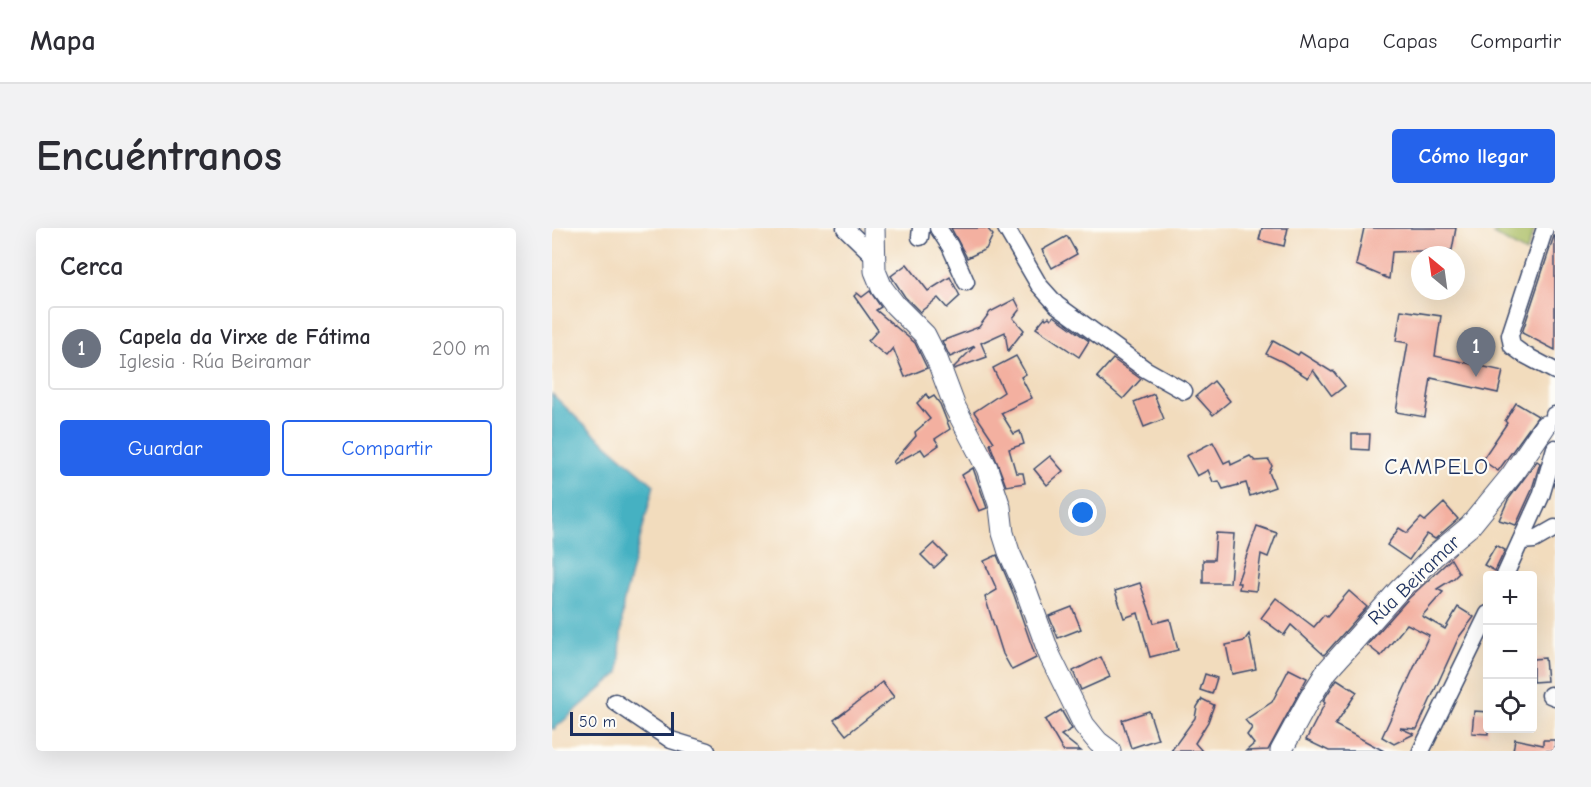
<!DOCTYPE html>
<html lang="es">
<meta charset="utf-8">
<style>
body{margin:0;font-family:"Comic Neue",sans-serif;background:#f2f2f3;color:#2b2b33}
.controls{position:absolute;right:18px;bottom:18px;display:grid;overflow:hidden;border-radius:6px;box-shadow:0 6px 24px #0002}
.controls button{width:54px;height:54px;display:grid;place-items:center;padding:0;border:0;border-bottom:2px solid #e1e1e2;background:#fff;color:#2b2b33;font:30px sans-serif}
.compass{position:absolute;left:859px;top:18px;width:54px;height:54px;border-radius:50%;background:#fff;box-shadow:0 6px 24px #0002;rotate:331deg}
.scale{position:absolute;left:18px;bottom:15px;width:104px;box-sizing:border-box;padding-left:6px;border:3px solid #1b2f5e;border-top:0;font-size:16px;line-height:21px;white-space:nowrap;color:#1b2f5e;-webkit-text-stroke:4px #fdfcf7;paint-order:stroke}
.you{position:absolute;left:531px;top:285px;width:21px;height:21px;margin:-15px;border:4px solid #fff;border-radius:50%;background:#1a73e8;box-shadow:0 0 0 9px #1a73e833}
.badge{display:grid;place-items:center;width:39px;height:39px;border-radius:50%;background:#2563eb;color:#fff;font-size:20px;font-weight:700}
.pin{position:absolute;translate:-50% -50px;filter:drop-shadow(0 2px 3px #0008)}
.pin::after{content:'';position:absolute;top:32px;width:21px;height:18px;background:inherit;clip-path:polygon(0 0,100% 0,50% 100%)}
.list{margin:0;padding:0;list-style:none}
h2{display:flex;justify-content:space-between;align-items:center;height:78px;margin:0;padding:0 24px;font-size:26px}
h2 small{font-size:20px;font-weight:400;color:#7c7c81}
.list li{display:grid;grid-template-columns:39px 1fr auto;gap:18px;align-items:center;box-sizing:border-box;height:84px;margin:0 12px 12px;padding:0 12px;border:2px solid #e1e1e2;border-radius:6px}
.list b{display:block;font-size:22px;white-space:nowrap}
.list p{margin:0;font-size:20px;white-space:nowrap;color:#7c7c81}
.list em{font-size:20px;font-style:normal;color:#7c7c81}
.actions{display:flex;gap:12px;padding:18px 24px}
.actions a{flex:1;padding:14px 0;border:2px solid #2563eb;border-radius:6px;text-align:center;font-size:21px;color:#2563eb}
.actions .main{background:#2563eb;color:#fff}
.icon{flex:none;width:33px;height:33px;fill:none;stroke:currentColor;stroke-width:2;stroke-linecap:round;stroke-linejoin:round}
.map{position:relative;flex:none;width:1003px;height:523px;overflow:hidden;border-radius:6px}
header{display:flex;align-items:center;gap:36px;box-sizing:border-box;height:84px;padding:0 30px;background:#fff;border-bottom:2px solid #e1e1e2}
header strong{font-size:28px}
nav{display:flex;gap:33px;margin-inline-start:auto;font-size:21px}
.intro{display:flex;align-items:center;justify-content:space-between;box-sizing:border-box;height:144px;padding:0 36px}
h1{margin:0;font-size:42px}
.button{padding:15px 27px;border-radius:6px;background:#2563eb;color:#fff;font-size:21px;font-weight:700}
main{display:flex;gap:36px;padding:0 36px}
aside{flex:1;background:#fff;border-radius:6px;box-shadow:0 6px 24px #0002}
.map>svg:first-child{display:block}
.green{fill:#a9bc60;stroke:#62765f;stroke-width:1.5}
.water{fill:#45b1c2;stroke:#307090;stroke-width:1.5}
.building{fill:#f3b0a0}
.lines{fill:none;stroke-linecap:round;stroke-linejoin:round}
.minor-casing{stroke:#3b496c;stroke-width:19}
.tertiary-casing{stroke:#3b496c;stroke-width:23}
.minor{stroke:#fff;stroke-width:16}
.tertiary{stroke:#fff;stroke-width:21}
.labels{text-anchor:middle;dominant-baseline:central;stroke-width:4.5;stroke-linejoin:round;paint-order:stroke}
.street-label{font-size:20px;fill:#1b2f5e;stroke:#fdfcf7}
.quarter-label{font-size:22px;letter-spacing:1.5px;fill:#1b2f5e;stroke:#fdfcf7}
</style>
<header>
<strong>Mapa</strong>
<nav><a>Mapa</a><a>Capas</a><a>Compartir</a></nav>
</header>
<div class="intro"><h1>Encuéntranos</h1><a class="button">Cómo llegar</a></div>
<main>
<aside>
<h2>Cerca<small></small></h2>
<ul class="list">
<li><span class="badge" style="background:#6b7280">1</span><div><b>Capela da Virxe de Fátima</b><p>Iglesia · Rúa Beiramar</p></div><em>200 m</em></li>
</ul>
<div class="actions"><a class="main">Guardar</a><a>Compartir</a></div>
</aside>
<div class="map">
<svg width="1003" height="523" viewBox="0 0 1003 523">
<rect width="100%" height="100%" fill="#fdfcf7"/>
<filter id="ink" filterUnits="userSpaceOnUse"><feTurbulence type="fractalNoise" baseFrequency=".0167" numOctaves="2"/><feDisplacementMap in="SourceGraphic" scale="12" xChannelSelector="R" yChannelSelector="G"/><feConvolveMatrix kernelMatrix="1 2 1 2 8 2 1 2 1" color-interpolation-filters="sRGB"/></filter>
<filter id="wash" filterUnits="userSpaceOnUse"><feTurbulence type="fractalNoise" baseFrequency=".008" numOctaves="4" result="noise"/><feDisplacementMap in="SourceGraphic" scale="24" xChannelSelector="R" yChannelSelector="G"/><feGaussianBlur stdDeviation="1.35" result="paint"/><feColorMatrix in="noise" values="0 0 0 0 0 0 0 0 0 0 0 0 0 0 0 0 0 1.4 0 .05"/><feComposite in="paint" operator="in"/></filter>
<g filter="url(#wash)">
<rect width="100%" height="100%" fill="#f2dcbd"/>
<polygon class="green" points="950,0 983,0 974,25 941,6"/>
<polygon class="water" points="0,166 30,195 102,257 71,376 67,445 2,501 0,501"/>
<g id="blocks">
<g class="building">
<polygon points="399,0 435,0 441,7 434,21 415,30"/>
<polygon points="710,0 736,0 732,18 707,12"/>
<polygon points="812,0 904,0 900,22 840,24 837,51 804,37"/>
<polygon points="515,8 525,26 500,40 490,22"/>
<polygon points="1002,8 1003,8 1003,122 970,105"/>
<polygon points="355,36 376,63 398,49 408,68 395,80 386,70 368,84 353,69 339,48"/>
<polygon points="318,63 329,79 324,82 363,115 375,140 353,149 341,120 334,128 316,113 326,102 302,68 305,65 310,69"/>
<polygon points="463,71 468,81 461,90 472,102 456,123 453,104 429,115 435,129 402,141 402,139 423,118 398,129 390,113 427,99 438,84"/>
<polygon points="849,82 889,88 883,128 951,143 946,165 879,150 873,189 844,184 856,115 844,113"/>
<polygon points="502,88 537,113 527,129 484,100 493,89 494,91 497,89 499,91"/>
<polygon points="721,113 746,127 748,124 780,144 781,143 793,158 780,168 761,142 756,150 731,134 714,126"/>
<polygon points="464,128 474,146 469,149 480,170 449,185 462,206 468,203 472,216 457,221 464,245 471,245 473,255 454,258 438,216 442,214 422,184 452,164 441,140"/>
<polygon points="561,131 589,151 571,171 545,149"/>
<polygon points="662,153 678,173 661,187 644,168"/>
<polygon points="374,166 377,171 382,168 388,176 398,201 383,211 387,217 373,227 369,221 342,236 341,234 364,208 363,204 378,191 365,175"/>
<polygon points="602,166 612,191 592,199 582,174"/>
<polygon points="964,175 986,188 946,243 930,232 955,195 953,193"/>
<polygon points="800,206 818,206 817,222 800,221"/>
<polygon points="661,214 672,235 678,232 679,237 698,228 703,233 717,232 720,238 717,244 723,259 698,268 694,255 671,261 667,253 661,254 656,242 645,248 634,228"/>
<polygon points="498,228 511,243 495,257 482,241"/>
<polygon points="985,233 988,235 979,264 964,297 947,292 956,272"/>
<polygon points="421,240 435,280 427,283 410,247"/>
<polygon points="892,275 906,291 883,311 875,306 857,332 835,317 847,300 855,305 869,290 873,293"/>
<polygon points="705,298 725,305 716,329 709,326 704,363 687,361 688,355 685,355"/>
<polygon points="664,305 682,306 678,355 651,355 651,332 662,332"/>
<polygon points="382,315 395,328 382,340 369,327"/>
<polygon points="944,317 953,322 943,343 932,337"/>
<polygon points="445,327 462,367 484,430 460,442 451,426 433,369 445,362 432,333"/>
<polygon points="899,331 907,345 901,351 885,361 891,364 870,388 893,401 906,379 922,389 907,409 865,501 848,500 862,506 842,516 830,509 877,407 855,396 829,428 815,417 857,370"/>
<polygon points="588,355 602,395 618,391 626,422 598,429 586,385 572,390 563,363"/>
<polygon points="797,363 815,379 772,427 739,397 732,407 709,390 724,370 762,399 772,387 775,389"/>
<polygon points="520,379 529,401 506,410 497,388"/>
<polygon points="697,406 704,441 680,446 674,417 692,413"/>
<polygon points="549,429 558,449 529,462 521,443"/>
<polygon points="993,430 995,453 981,454 981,431"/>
<polygon points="737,441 755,450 716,522 694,523 702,516 695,507 700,500 693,492 720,474"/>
<polygon points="653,446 665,450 660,466 648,462"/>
<polygon points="785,451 805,464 783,497 832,523 777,523 754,512 773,475 771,473"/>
<polygon points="330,454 342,469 294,507 282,492 322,462 321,461"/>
<polygon points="650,471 662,477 656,494 643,515 650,523 619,523 643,490 645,479"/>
<polygon points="509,482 520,501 509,507 529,523 511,523 493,492"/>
<polygon points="597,483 606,511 579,520 570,492"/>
<polygon points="922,483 936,484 936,506 920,505"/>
<polygon points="963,511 991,517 991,512 1003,512 1003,523 961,523"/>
</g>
</g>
</g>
<g filter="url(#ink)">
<use href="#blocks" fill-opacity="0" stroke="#3b496c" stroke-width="1.5"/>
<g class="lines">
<g class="minor-casing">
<g id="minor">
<polyline points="293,0 323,29"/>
<polyline points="386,0 398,18 414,54"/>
<polyline points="454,0 487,57 505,77 593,141 632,163"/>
<polyline points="993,0 958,107 960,118 971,126 1003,143"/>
<polyline points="368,9 369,0"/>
<polyline points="1002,187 1003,188"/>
<polyline points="969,313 982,312 1003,300"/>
<polyline points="953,347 989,268 1003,220"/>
<polyline points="998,467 1003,469"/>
<polyline points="63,474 119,512 155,523"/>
<polyline points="869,523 936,386"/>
</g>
</g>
<g class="tertiary-casing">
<g id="tertiary">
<polyline points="322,0 323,43 330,60 343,77 373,107 385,131 403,179 435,240 448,279 451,305 457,324 474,362 498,428 532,497 546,514 558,523"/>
<polyline points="729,523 758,470 775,443 848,361 881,329 918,298 959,248 993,198"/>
</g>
</g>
<use href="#minor" class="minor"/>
<use href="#tertiary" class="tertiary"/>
</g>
</g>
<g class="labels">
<g class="street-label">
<text transform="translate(862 352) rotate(-44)">Rúa Beiramar</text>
</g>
<g class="quarter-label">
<text x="885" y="239">CAMPELO</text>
</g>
</g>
</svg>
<div class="controls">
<button>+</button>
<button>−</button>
<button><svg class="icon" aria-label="locate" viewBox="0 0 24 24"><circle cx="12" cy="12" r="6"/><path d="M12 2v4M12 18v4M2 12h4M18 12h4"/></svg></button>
</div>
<svg class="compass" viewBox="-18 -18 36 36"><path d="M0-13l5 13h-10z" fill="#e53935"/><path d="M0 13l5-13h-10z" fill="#7c7c81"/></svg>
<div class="scale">50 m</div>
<div class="you"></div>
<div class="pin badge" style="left:924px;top:149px;background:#6b7280">1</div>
</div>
</main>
